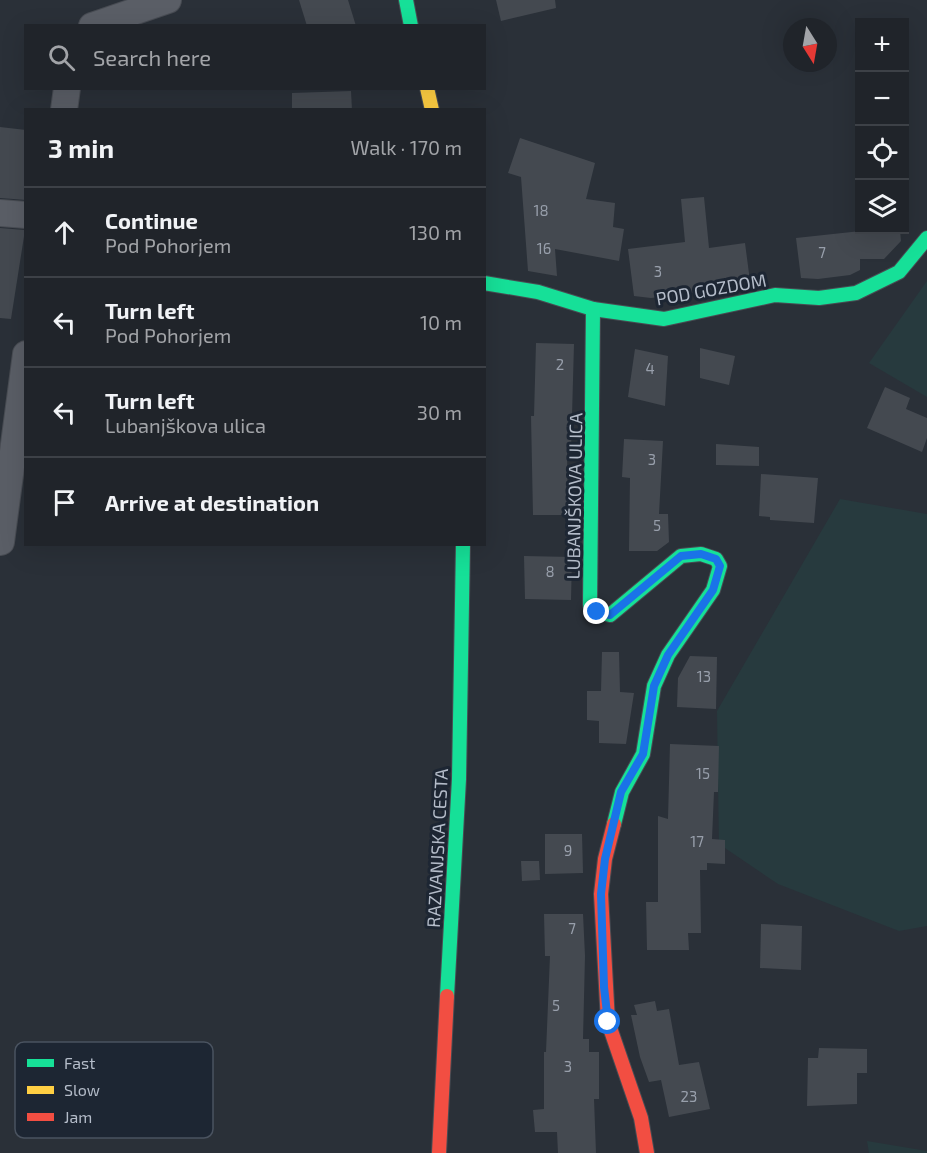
<!DOCTYPE html>
<meta charset="utf-8">
<style>
body{margin:0;font-family:"Exo 2",sans-serif;background:#282c32;color:#f1f3f6}
.controls{position:absolute;right:18px;top:18px;display:grid;overflow:hidden;border-radius:0px;box-shadow:0 6px 24px #0002}
.controls button{width:54px;height:54px;display:grid;place-items:center;padding:0;border:0;border-bottom:2px solid #3d4147;background:#20242a;color:#f1f3f6;font:30px sans-serif}
.compass{position:absolute;left:783px;top:18px;width:54px;height:54px;border-radius:50%;background:#20242a;box-shadow:0 6px 24px #0002;rotate:169deg}
.stop{position:absolute;width:18px;height:18px;margin:-14px;border:4px solid #1a73e8;border-radius:50%;background:#fff}
.stop.end{background:#1a73e8;border-color:#fff;box-shadow:0 2px 6px #0008}
.list{margin:0;padding:0;list-style:none}
h2{display:flex;justify-content:space-between;align-items:center;height:78px;margin:0;padding:0 24px;font-size:26px}
h2 small{font-size:20px;font-weight:400;color:#a2a4a8}
.list li{display:grid;grid-template-columns:39px 1fr auto;gap:18px;align-items:center;box-sizing:border-box;height:90px;padding:0 24px;border-top:2px solid #3d4147}
.list b{display:block;font-size:22px;white-space:nowrap}
.list p{margin:0;font-size:20px;white-space:nowrap;color:#a2a4a8}
.list em{font-size:20px;font-style:normal;color:#a2a4a8}
.icon{flex:none;width:33px;height:33px;fill:none;stroke:currentColor;stroke-width:2;stroke-linecap:round;stroke-linejoin:round}
.map{position:relative;flex:none;width:927px;height:1153px;overflow:hidden}
.search{position:absolute;background:#20242a;box-shadow:0 6px 24px #0002;left:24px;top:24px;width:462px;height:66px;display:flex;align-items:center;gap:15px;box-sizing:border-box;padding:0 21px;border-radius:0px;color:#a2a4a8;font-size:22px}
.panel{position:absolute;background:#20242a;box-shadow:0 6px 24px #0002;left:24px;top:108px;width:462px;height:438px;border-radius:0px}
.map>svg:first-child{display:block}
.green{fill:#273a3e}
.building{fill:#444950}
.lines{fill:none;stroke-linecap:round;stroke-linejoin:round}
.street-casing{stroke:#484c53;stroke-width:28}
.fast-casing{stroke:#484c53;stroke-width:16}
.slow-casing{stroke:#484c53;stroke-width:16}
.jam-casing{stroke:#484c53;stroke-width:16}
.street{stroke:#5a5e66;stroke-width:26}
.fast{stroke:#16e098;stroke-width:14}
.slow{stroke:#ffcf43;stroke-width:14}
.jam{stroke:#f24e42;stroke-width:14}
.route{stroke:#1a73e8;stroke-width:8}
.labels{text-anchor:middle;dominant-baseline:central;stroke-width:6;stroke-linejoin:round;paint-order:stroke}
.number-label{font-size:15px;fill:#989fab}
.street-label{font-size:18px;fill:#b4bcc9;stroke:#1d2633}
.key{fill:#1d2633;stroke:#4a5360;stroke-width:1.5}
.key-label{font-size:16px;fill:#b4bcc9}
</style>
<div class="map">
<svg width="927" height="1153" viewBox="0 0 927 1153">
<rect width="100%" height="100%" fill="#2a3038"/>
<g class="green">
<polygon points="927,281 927,397 869,363"/>
<polygon points="840,499 927,514 927,926 899,931 778,884 719,844 717,711"/>
<polygon points="867,1141 927,1151 927,1153 869,1153"/>
</g>
<g class="building">
<polygon points="299,0 348,0 356,26 307,26"/>
<polygon points="496,0 555,0 556,8 501,21"/>
<polygon points="351,91 352,110 292,110 292,93"/>
<polygon points="0,127 26,130 26,200 0,198"/>
<polygon points="520,138 595,163 586,199 615,203 613,227 624,229 619,261 555,249 557,276 528,271 521,177 508,173"/>
<polygon points="704,197 709,248 745,243 750,281 701,292 651,298 634,296 628,249 685,242 681,199"/>
<polygon points="0,228 25,230 11,319 0,318"/>
<polygon points="870,230 900,230 901,241 884,259 860,259 860,270 850,275 818,279 801,278 796,238"/>
<polygon points="536,343 574,344 571,452 567,452 568,515 533,515 531,416 534,416"/>
<polygon points="700,348 735,356 729,385 700,378"/>
<polygon points="635,349 668,356 665,406 628,397"/>
<polygon points="885,387 910,398 906,409 927,418 927,438 922,452 867,428"/>
<polygon points="624,439 663,441 659,514 668,514 669,542 657,551 629,551 630,478 622,477"/>
<polygon points="716,444 759,447 759,466 716,465"/>
<polygon points="761,474 818,478 814,523 770,520 770,517 759,516"/>
<polygon points="524,556 572,557 571,600 525,599"/>
<polygon points="602,652 619,652 620,692 634,693 626,744 599,743 599,721 587,720 587,691 601,691"/>
<polygon points="690,656 717,657 716,709 677,707 678,678"/>
<polygon points="670,744 719,746 718,792 714,792 712,839 725,840 725,864 707,863 707,870 700,870 701,933 688,933 689,950 647,950 646,902 658,902 658,816 668,819"/>
<polygon points="545,834 582,834 583,873 545,874"/>
<polygon points="521,861 539,861 540,880 522,881"/>
<polygon points="544,914 583,914 585,956 583,1039 589,1039 589,1052 599,1052 599,1099 594,1099 596,1153 558,1153 557,1132 535,1132 533,1110 544,1109 544,1052 546,1052 550,956 545,956"/>
<polygon points="761,924 802,926 801,970 760,968"/>
<polygon points="655,1001 657,1011 669,1009 679,1065 699,1062 710,1109 669,1117 661,1080 649,1082 640,1057 631,1015 637,1015 634,1005"/>
<polygon points="819,1048 867,1049 867,1073 857,1073 857,1104 807,1106 808,1058 818,1058"/>
</g>
<g class="lines">
<g class="street-casing">
<g id="street">
<polyline points="92,26 168,0"/>
<polyline points="64,110 67,88"/>
<polyline points="0,213 26,215"/>
<polyline points="1,542 26,354"/>
</g>
</g>
<g class="fast-casing">
<g id="fast">
<polyline points="406,0 411,26"/>
<polyline points="484,283 538,292 593,309 664,319 775,295 819,298 856,293 899,272 927,238"/>
<polyline points="593,309 590,605 597,612 610,615 681,556 701,554 716,559 720,566 713,590 668,655 654,686 643,754 622,792 614,824"/>
<polyline points="447,996 459,779 463,544"/>
</g>
</g>
<g class="slow-casing">
<polyline id="slow" points="427,88 432,110"/>
</g>
<g class="jam-casing">
<g id="jam">
<polyline points="614,824 605,859 601,894 608,1022 641,1118 647,1153"/>
<polyline points="439,1153 447,996"/>
</g>
</g>
<use href="#street" class="street"/>
<use href="#fast" class="fast"/>
<use href="#slow" class="slow"/>
<use href="#jam" class="jam"/>
</g>
<g class="lines">
<polyline class="route" points="597,612 610,615 681,556 701,554 716,559 720,566 713,590 668,655 654,686 643,754 621,792 605,859 601,894 604,987 608,1022"/>
</g>
<g class="labels">
<g class="number-label">
<text x="541" y="210">18</text>
<text x="544" y="248">16</text>
<text x="822" y="252">7</text>
<text x="658" y="271">3</text>
<text x="560" y="364">2</text>
<text x="650" y="368">4</text>
<text x="652" y="459">3</text>
<text x="657" y="525">5</text>
<text x="550" y="571">8</text>
<text x="704" y="676">13</text>
<text x="703" y="773">15</text>
<text x="697" y="841">17</text>
<text x="568" y="850">9</text>
<text x="572" y="928">7</text>
<text x="556" y="1005">5</text>
<text x="568" y="1066">3</text>
<text x="689" y="1096">23</text>
</g>
<g class="street-label">
<text transform="translate(711 289) rotate(-10)">POD GOZDOM</text>
<text transform="translate(574 496) rotate(-89)">LUBANJŠKOVA ULICA</text>
<text transform="translate(437 848) rotate(-87)">RAZVANJSKA CESTA</text>
</g>
</g>
<rect x="15" y="1042" width="198" height="96" rx="9" class="key"/>
<rect x="27" y="1059" width="27" height="8" fill="#16e098"/>
<rect x="27" y="1086" width="27" height="8" fill="#ffcf43"/>
<rect x="27" y="1113" width="27" height="8" fill="#f24e42"/>
<g class="key-label">
<text x="64" y="1069">Fast</text>
<text x="64" y="1096">Slow</text>
<text x="64" y="1123">Jam</text>
</g>
</svg>
<div class="controls">
<button>+</button>
<button>−</button>
<button><svg class="icon" aria-label="locate" viewBox="0 0 24 24"><circle cx="12" cy="12" r="6"/><path d="M12 2v4M12 18v4M2 12h4M18 12h4"/></svg></button>
<button><svg class="icon" aria-label="layers" viewBox="0 0 24 24"><path d="M12 4l9 5-9 5-9-5zM3 14l9 5 9-5"/></svg></button>
</div>
<svg class="compass" viewBox="-18 -18 36 36"><path d="M0-13l5 13h-10z" fill="#e53935"/><path d="M0 13l5-13h-10z" fill="#a2a4a8"/></svg>
<div class="stop" style="left:608px;top:1022px"></div>
<div class="stop end" style="left:597px;top:612px"></div>
<div class="search"><svg class="icon" aria-label="search" viewBox="0 0 24 24"><circle cx="10" cy="10" r="6"/><path d="M15 15l6 6"/></svg>Search here</div>
<section class="panel">
<h2>3 min<small>Walk · 170 m</small></h2>
<ul class="list">
<li><svg class="icon" aria-label="ahead" viewBox="0 0 24 24"><path d="M12 20V5M6 11l6-6 6 6"/></svg><div><b>Continue</b><p>Pod Pohorjem</p></div><em>130 m</em></li>
<li><svg class="icon" aria-label="left" viewBox="0 0 24 24"><path d="M17 20v-9H6M10 6l-5 5 5 5"/></svg><div><b>Turn left</b><p>Pod Pohorjem</p></div><em>10 m</em></li>
<li><svg class="icon" aria-label="left" viewBox="0 0 24 24"><path d="M17 20v-9H6M10 6l-5 5 5 5"/></svg><div><b>Turn left</b><p>Lubanjškova ulica</p></div><em>30 m</em></li>
<li><svg class="icon" aria-label="arrive" viewBox="0 0 24 24"><path d="M6 21V4h12l-3 4 3 4H6"/></svg><div><b>Arrive at destination</b></div></li>
</ul>
</section>
</div>
